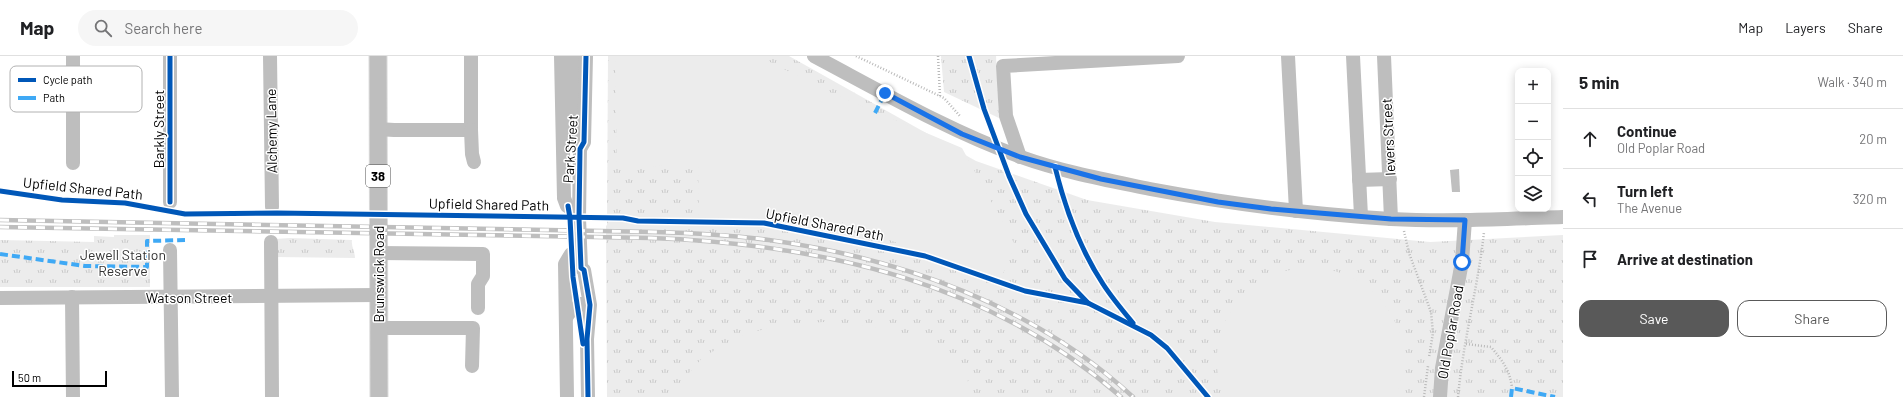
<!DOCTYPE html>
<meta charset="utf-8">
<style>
body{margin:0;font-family:Barlow,sans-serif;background:#f6f6f6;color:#202124}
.controls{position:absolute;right:12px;top:12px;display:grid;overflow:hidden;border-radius:8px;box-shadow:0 2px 10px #0003}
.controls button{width:36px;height:36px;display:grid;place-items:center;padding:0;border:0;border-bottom:1px solid #e0e0e0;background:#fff;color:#202124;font:20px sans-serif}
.scale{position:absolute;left:12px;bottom:10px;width:95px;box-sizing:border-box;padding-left:4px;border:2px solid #000;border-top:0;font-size:11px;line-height:14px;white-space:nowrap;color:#000;-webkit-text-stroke:3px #fff;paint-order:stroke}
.stop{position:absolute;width:12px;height:12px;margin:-9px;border:3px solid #1a73e8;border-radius:50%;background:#fff}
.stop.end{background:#1a73e8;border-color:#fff;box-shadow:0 1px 4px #0008}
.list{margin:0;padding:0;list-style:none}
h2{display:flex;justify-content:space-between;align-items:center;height:52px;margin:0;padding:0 16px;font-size:17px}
h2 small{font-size:13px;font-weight:400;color:#757577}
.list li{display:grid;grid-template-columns:26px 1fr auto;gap:12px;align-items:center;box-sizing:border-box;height:60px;padding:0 16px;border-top:1px solid #e0e0e0}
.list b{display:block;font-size:15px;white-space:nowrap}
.list p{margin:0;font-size:13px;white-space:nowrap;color:#757577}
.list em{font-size:13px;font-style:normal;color:#757577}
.actions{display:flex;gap:8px;padding:12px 16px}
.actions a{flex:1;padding:9px 0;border:1px solid #595959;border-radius:12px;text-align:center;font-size:14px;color:#595959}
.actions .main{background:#595959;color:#fff}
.icon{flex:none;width:22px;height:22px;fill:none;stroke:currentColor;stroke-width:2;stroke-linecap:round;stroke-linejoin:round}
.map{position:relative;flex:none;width:1563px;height:341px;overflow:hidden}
header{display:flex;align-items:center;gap:24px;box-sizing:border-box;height:56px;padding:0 20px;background:#fff;border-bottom:1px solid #e0e0e0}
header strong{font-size:19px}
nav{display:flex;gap:22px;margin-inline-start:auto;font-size:14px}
.search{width:280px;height:36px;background:#f6f6f6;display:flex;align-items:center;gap:10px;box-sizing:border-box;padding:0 14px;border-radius:22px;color:#757577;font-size:15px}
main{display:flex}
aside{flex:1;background:#fff}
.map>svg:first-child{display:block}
.grass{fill:url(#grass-tufts)}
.pitch{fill:#ececec}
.water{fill:#bfbfbf}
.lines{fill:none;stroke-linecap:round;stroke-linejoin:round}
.major-casing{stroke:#dbdbdb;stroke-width:19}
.path{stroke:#b9b9b9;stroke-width:2.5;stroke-dasharray:1 2;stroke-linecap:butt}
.minor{stroke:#bebebe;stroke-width:14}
.major{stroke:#bebebe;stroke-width:17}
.rail-casing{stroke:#bebebe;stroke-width:4.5}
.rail{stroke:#fff;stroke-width:3;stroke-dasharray:9;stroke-linecap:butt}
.quiet{stroke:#3fa9f5;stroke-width:4;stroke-dasharray:8 4;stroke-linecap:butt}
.cycleway-casing{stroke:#fff;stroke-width:8}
.cycleway{stroke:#0057b8;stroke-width:5}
.route{stroke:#1a73e8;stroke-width:5}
.labels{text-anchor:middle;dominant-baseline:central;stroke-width:3;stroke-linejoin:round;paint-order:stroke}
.shield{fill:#fff;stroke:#4c4c4c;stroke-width:1}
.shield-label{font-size:13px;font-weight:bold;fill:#000}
.street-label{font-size:14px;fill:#000;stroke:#fff}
.park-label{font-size:14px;fill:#333;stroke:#fff}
.key{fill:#fff;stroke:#b2b2b2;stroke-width:1}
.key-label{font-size:11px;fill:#000}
</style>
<header>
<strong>Map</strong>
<div class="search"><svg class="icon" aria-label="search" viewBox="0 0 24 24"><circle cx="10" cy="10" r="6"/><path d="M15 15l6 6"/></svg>Search here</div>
<nav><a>Map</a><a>Layers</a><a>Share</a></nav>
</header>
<main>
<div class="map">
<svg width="1563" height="341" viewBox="0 0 1563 341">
<defs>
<pattern id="grass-tufts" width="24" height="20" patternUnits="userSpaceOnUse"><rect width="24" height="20" fill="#ececec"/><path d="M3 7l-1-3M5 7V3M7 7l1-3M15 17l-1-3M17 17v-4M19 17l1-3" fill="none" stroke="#c9c9c9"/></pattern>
</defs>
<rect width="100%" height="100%" fill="#fff"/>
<g class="grass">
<polygon points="608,0 789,0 976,105 1087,144 1215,166 1430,186 1563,179 1563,341 607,341 606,170 607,169"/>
<polygon points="941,0 996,0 999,62 944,36"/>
<polygon points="114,179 150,179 150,231 0,231 0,184 94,186 94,180 114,181"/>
<path d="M 290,182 L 352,184 C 351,191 355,195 355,202 L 276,201 L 275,183 Z"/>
</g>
<g class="pitch">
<polygon points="615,0 758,0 827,35 962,92 1015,189 1000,225 833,163 699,161 698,109 617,111"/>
<path d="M 1310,211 C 1378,215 1421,276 1396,341 L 1224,341 C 1199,276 1242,215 1310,211 Z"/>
<polygon points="823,266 862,269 913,279 945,295 967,321 971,341 668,341 703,301 740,280 775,270"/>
</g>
<polygon class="water" points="1459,113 1460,136 1452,136 1450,114"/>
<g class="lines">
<g class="major-casing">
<polyline id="major" points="378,0 379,341"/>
</g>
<g class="path">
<polyline points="856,0 944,42 960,60"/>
<polyline points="938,0 940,40"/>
<polyline points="1404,175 1409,197 1431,256 1433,277 1429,301"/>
<path d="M 1466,288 L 1491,291 C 1502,304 1510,314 1512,332"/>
<polyline points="1424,341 1428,310"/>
<path d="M 1458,341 C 1463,285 1478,231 1484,176"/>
</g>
<g class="minor">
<polyline points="73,0 73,107"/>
<polyline points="170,0 170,146"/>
<polyline points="270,0 272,151"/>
<polyline points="561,0 564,142 567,150 579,154"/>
<polyline points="574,0 574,83 580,93"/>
<polyline points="586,0 584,86 580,93 579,162 581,212 584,214 590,249 587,283 588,341"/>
<path d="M 814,0 C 882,36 949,75 1021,101 C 1063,116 1107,124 1150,133 C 1230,148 1310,158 1391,163 C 1448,166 1506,163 1563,161"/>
<polyline points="1288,0 1296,155"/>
<polyline points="1353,0 1361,160"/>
<polyline points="1384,0 1391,163"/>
<polyline points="378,73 394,74 471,74 471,0"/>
<polyline points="471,74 472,98 474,106"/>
<polyline points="1020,101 1006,60 1003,10 1178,0"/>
<polyline points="1359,124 1390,123"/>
<polyline points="271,186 272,341"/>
<polyline points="170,194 172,341"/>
<polyline points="378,197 483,198 483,220 478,228 478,252"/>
<polyline points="72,241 73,341"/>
<polyline points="0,242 378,239"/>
<polyline points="566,262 569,257 581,248"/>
<polyline points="378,272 473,272 472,310"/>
<polyline points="567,341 565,208 571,198 579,195"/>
<polyline points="1440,341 1442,312 1462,206 1465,164"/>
</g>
<use href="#major" class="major"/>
<g class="rail-casing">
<g id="rail">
<path d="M 0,164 L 655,176 C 693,177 731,179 769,184 C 900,202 1035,250 1133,341"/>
<path d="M 0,171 L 651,182 C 821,188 990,226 1121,341"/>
</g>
</g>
<use href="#rail" class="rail"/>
<g class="quiet">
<polyline points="875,57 885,37"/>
<polyline points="0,198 85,210 147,211 147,185 185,184"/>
<polyline points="1511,341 1512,332 1555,341"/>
</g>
<g class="cycleway-casing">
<g id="cycleway">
<polyline points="170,0 170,146"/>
<polyline points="586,0 584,86 580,93 579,162 581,212 584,214 590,249 587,283 588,341"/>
<polyline points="969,0 984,53 1009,120 1026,158 1065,223 1088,247 1151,279 1167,292 1208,341"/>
<path d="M 1055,111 C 1065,152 1080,193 1103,228 C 1112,242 1123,255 1133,267"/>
<polyline points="0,135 62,144 125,147 185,158 277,157 623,162 638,165 764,167 925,200 1025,235 1088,247"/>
<polyline points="568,150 570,162 573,221 583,288"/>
</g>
</g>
<use href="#cycleway" class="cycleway"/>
</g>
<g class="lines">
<polyline class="route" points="885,37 962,78 1020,101 1101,123 1218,146 1271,153 1391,163 1465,164 1462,206"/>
</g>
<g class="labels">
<rect class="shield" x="366" y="109" width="24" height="22" rx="3"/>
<g class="shield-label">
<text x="378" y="120">38</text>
</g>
<g class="street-label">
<text transform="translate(158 73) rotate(-90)">Barkly Street</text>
<text transform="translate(271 75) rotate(-91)">Alchemy Lane</text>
<text transform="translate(1388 81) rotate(-93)">Ievers Street</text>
<text transform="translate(570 93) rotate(-86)">Park Street</text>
<text transform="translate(83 132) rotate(6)">Upfield Shared Path</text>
<text transform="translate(489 148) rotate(1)">Upfield Shared Path</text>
<text transform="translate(825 168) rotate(11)">Upfield Shared Path</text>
<text transform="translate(378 218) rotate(-90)">Brunswick Road</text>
<text x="189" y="241">Watson Street</text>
<text transform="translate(1450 276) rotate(-80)">Old Poplar Road</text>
</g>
<g class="park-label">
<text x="123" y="198">Jewell Station<tspan x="123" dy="16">Reserve</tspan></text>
</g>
</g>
<rect x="10" y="10" width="132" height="46" rx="6" class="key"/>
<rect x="18" y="22" width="18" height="4" fill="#0057b8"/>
<rect x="18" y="40" width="18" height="4" fill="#3fa9f5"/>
<g class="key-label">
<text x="43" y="28">Cycle path</text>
<text x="43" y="46">Path</text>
</g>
</svg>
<div class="controls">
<button>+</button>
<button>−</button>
<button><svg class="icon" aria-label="locate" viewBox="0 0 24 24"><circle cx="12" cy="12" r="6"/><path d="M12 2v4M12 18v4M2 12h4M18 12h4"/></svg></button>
<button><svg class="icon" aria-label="layers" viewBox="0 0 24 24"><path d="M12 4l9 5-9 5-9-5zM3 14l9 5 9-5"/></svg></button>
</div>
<div class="scale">50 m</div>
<div class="stop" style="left:1462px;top:206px"></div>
<div class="stop end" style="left:885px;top:37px"></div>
</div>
<aside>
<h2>5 min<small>Walk · 340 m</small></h2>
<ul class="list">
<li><svg class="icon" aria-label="ahead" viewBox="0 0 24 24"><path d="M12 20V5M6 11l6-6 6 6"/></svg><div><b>Continue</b><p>Old Poplar Road</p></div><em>20 m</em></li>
<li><svg class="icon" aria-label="left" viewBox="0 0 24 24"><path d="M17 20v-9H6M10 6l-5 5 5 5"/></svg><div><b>Turn left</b><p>The Avenue</p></div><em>320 m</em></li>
<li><svg class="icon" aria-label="arrive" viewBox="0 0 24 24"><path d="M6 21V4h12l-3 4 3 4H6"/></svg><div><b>Arrive at destination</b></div></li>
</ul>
<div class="actions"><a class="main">Save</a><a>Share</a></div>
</aside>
</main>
